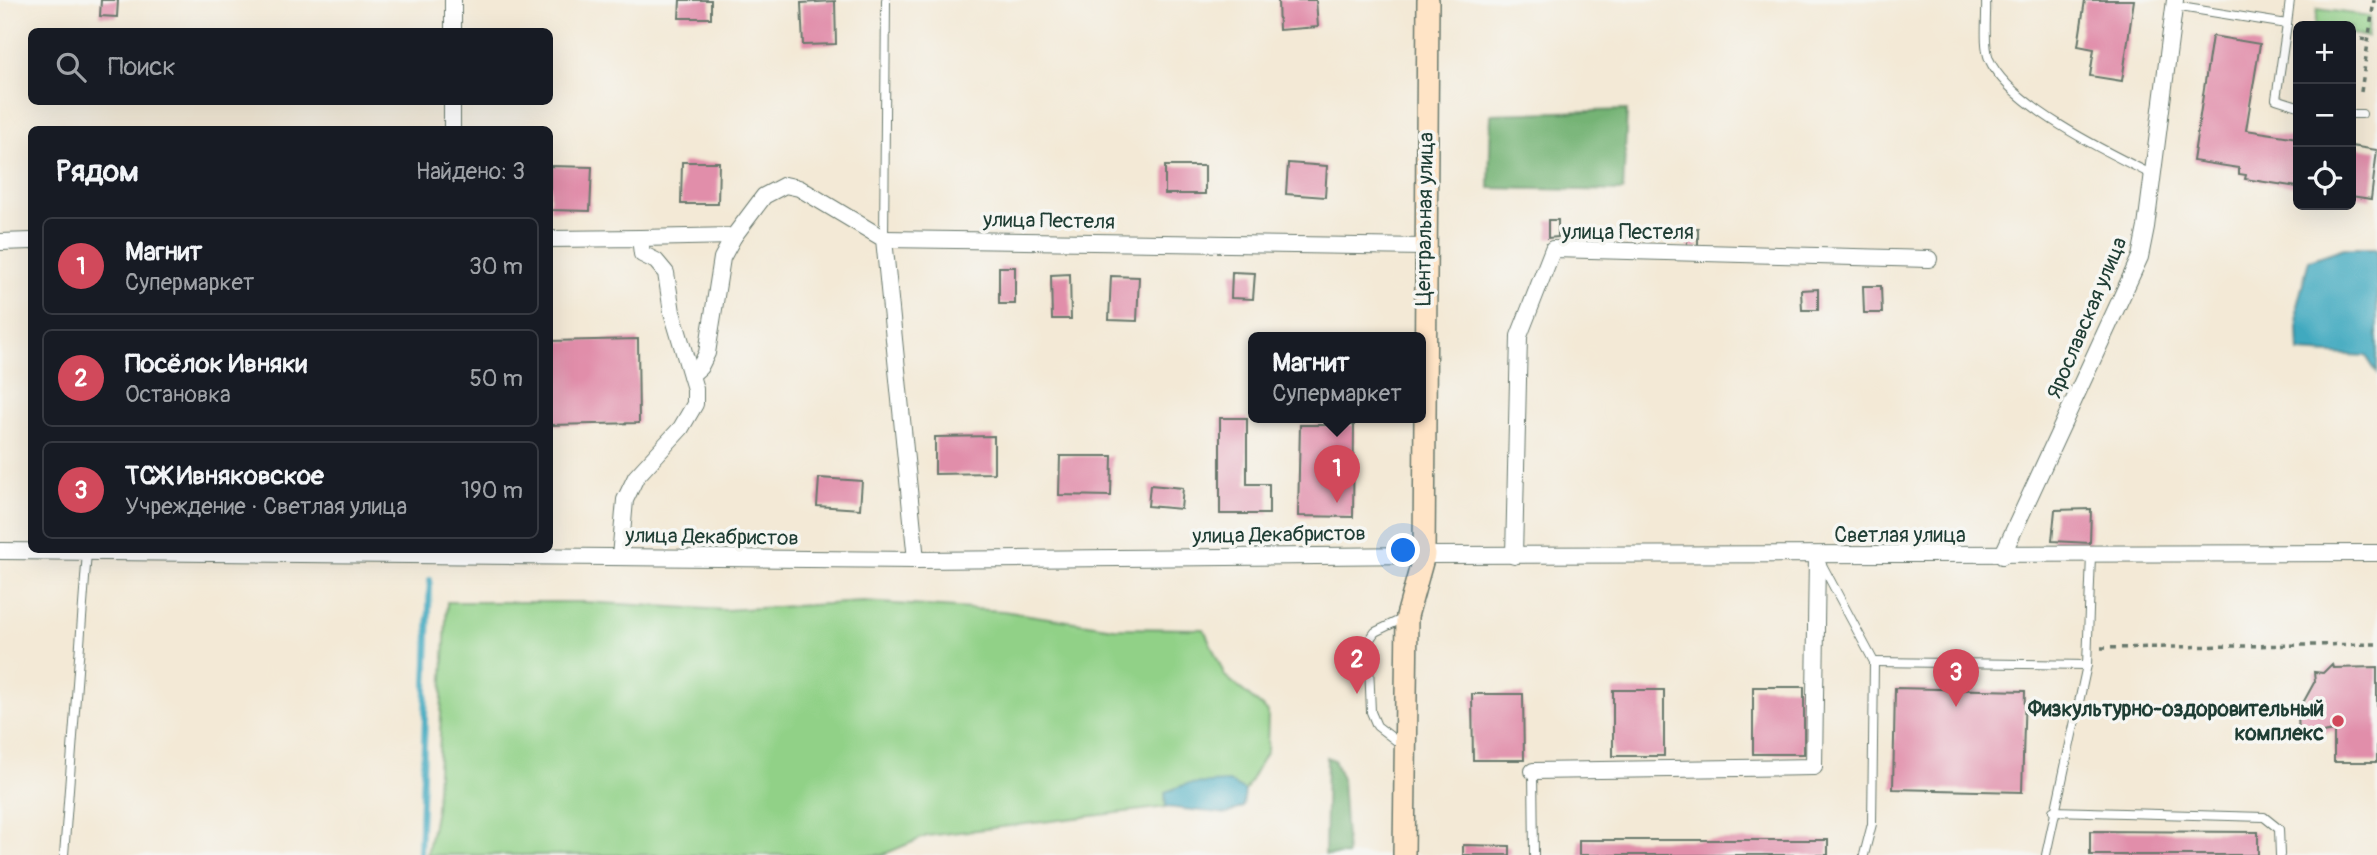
<!DOCTYPE html>
<html lang="ru">
<meta charset="utf-8">
<style>
body{margin:0;font-family:Pangolin,sans-serif;background:#20242c;color:#f1f3f6}
.controls{position:absolute;right:21px;top:21px;display:grid;overflow:hidden;border-radius:10px;box-shadow:0 7px 28px #0002}
.controls button{width:63px;height:63px;display:grid;place-items:center;padding:0;border:0;border-bottom:2px solid #363941;background:#171b24;color:#f1f3f6;font:35px sans-serif}
.you{position:absolute;left:1404px;top:551px;width:24px;height:24px;margin:-18px;border:5px solid #fff;border-radius:50%;background:#1a73e8;box-shadow:0 0 0 10px #1a73e833}
.badge{display:grid;place-items:center;width:46px;height:46px;border-radius:50%;background:#d1495b;color:#fff;font-size:23px;font-weight:700}
.pin{position:absolute;translate:-50% -58px;filter:drop-shadow(0 2px 4px #0008)}
.pin::after{content:'';position:absolute;top:37px;width:24px;height:21px;background:inherit;clip-path:polygon(0 0,100% 0,50% 100%)}
.popup{position:absolute;left:1248px;top:332px;width:178px;height:91px;box-sizing:border-box;display:grid;place-content:center;border-radius:10px;background:#171b24;filter:drop-shadow(0 2px 5px #0005);font-size:23px;white-space:nowrap;color:#9ea1a6}
.popup b{font-size:26px;color:#f1f3f6}
.popup::after{content:'';position:absolute;left:50%;top:100%;margin-left:-14px;border:14px solid transparent;border-top-color:#171b24}
.list{margin:0;padding:0;list-style:none}
h2{display:flex;justify-content:space-between;align-items:center;height:91px;margin:0;padding:0 28px;font-size:30px}
h2 small{font-size:23px;font-weight:400;color:#9ea1a6}
.list li{display:grid;grid-template-columns:46px 1fr auto;gap:21px;align-items:center;box-sizing:border-box;height:98px;margin:0 14px 14px;padding:0 14px;border:2px solid #363941;border-radius:10px}
.list b{display:block;font-size:26px;white-space:nowrap}
.list p{margin:0;font-size:23px;white-space:nowrap;color:#9ea1a6}
.list em{font-size:23px;font-style:normal;color:#9ea1a6}
.icon{flex:none;width:38px;height:38px;fill:none;stroke:currentColor;stroke-width:2;stroke-linecap:round;stroke-linejoin:round}
.map{position:relative;flex:none;width:2377px;height:855px;overflow:hidden}
.search{position:absolute;background:#171b24;box-shadow:0 7px 28px #0002;left:28px;top:28px;width:525px;height:77px;display:flex;align-items:center;gap:18px;box-sizing:border-box;padding:0 24px;border-radius:10px;color:#9ea1a6;font-size:26px}
.panel{position:absolute;background:#171b24;box-shadow:0 7px 28px #0002;left:28px;top:126px;width:525px;height:427px;border-radius:10px}
.map>svg:first-child{display:block}
.green{fill:#91d187;stroke:#58875e;stroke-width:2}
.forest{fill:#74b374;stroke:#4a7854;stroke-width:2}
.water{fill:#3fa9bf;stroke:#2f737a;stroke-width:2}
.lines{fill:none;stroke-linecap:round;stroke-linejoin:round}
.stream{stroke:#3fa9bf;stroke-width:6}
.building{fill:#e18eaa}
.lane-casing{stroke:#69796d;stroke-width:10}
.street-casing{stroke:#69796d;stroke-width:18}
.secondary-casing{stroke:#69796d;stroke-width:24}
.path{stroke:#69796d;stroke-width:3.5;stroke-dasharray:5 5;stroke-linecap:butt}
.lane{stroke:#fff;stroke-width:8}
.street{stroke:#fff;stroke-width:16}
.secondary{stroke:#ffe4c6;stroke-width:21}
.poi-dot{fill:#d1495b;stroke:#f6f6f2;stroke-width:2.5}
.labels{text-anchor:middle;dominant-baseline:central;stroke-width:7;stroke-linejoin:round;paint-order:stroke}
.street-label{font-size:21px;fill:#1f3d34;stroke:#f6f6f2}
.poi-label{font-size:21px;font-weight:bold;fill:#1f3d34;stroke:#f6f6f2;text-anchor:end}
</style>
<div class="map">
<svg width="2377" height="855" viewBox="0 0 2377 855">
<rect width="100%" height="100%" fill="#f6f6f2"/>
<filter id="ink" filterUnits="userSpaceOnUse"><feTurbulence type="fractalNoise" baseFrequency=".0143" numOctaves="2"/><feDisplacementMap in="SourceGraphic" scale="14" xChannelSelector="R" yChannelSelector="G"/><feConvolveMatrix kernelMatrix="1 2 1 2 8 2 1 2 1" color-interpolation-filters="sRGB"/></filter>
<filter id="wash" filterUnits="userSpaceOnUse"><feTurbulence type="fractalNoise" baseFrequency=".00686" numOctaves="4" result="noise"/><feDisplacementMap in="SourceGraphic" scale="28" xChannelSelector="R" yChannelSelector="G"/><feGaussianBlur stdDeviation="1.57" result="paint"/><feColorMatrix in="noise" values="0 0 0 0 0 0 0 0 0 0 0 0 0 0 0 0 0 1.4 0 .05"/><feComposite in="paint" operator="in"/></filter>
<g filter="url(#wash)">
<rect width="100%" height="100%" fill="#f3e9d6"/>
<g class="green">
<polygon points="2317,9 2370,16 2367,37 2351,34 2351,26 2315,26"/>
<polygon points="447,602 583,602 725,610 863,602 1003,611 1114,628 1204,629 1225,676 1268,712 1267,751 1245,791 1229,782 1165,792 1166,807 927,836 882,855 427,855 436,809"/>
</g>
<g class="forest">
<polygon points="1627,110 1623,191 1489,188 1491,114"/>
<polygon points="1327,757 1334,760 1342,779 1347,855 1325,855"/>
</g>
<g class="water">
<polygon points="2344,248 2377,248 2377,373 2366,356 2299,352 2297,306 2309,260"/>
<polygon points="1229,782 1245,791 1243,807 1227,814 1166,807 1165,792 1187,784"/>
</g>
<g class="lines">
<polyline class="stream" points="420,855 430,580"/>
</g>
<g id="blocks">
<g class="building">
<polygon points="101,0 118,0 117,17 100,16"/>
<polygon points="680,0 711,0 711,18 679,18"/>
<polygon points="1278,0 1316,0 1318,27 1279,30"/>
<polygon points="2085,0 2134,0 2122,81 2090,76 2094,49 2078,46"/>
<polygon points="835,1 836,44 803,45 801,3"/>
<polygon points="2212,36 2260,44 2246,130 2298,138 2298,187 2245,179 2246,175 2239,174 2239,168 2193,161"/>
<polygon points="2351,146 2377,150 2371,199 2351,196"/>
<polygon points="682,162 719,162 718,204 681,204"/>
<polygon points="1288,163 1327,166 1325,197 1286,194"/>
<polygon points="550,166 592,167 590,211 550,210"/>
<rect x="1165" y="166" width="40" height="28"/>
<polygon points="1548,220 1558,220 1558,237 1548,238"/>
<rect x="1687" y="228" width="11" height="20"/>
<rect x="999" y="267" width="16" height="37"/>
<polygon points="1232,272 1255,273 1253,299 1231,298"/>
<polygon points="1070,274 1071,319 1052,319 1051,275"/>
<polygon points="1111,276 1139,277 1137,321 1109,320"/>
<polygon points="1863,286 1881,286 1882,313 1864,313"/>
<polygon points="1818,289 1818,310 1802,310 1801,290"/>
<polygon points="638,339 639,423 550,425 550,341"/>
<polygon points="1220,418 1247,418 1247,484 1269,484 1269,514 1220,514"/>
<polygon points="1300,425 1354,425 1353,517 1298,516"/>
<polygon points="994,436 994,473 935,474 935,437"/>
<polygon points="1060,456 1112,456 1111,496 1059,495"/>
<polygon points="819,478 862,481 860,509 817,506"/>
<polygon points="1150,485 1183,488 1181,509 1148,506"/>
<polygon points="2091,509 2090,543 2052,541 2055,510"/>
<polygon points="2332,664 2333,668 2377,667 2377,762 2334,762 2334,731 2299,737 2298,712 2315,681 2314,672 2323,673"/>
<rect x="1753" y="687" width="51" height="67"/>
<polygon points="1895,688 2025,691 2022,792 1893,789"/>
<rect x="1613" y="690" width="51" height="66"/>
<polygon points="1472,694 1523,694 1524,760 1473,760"/>
<polygon points="2090,831 2258,832 2258,855 2090,855"/>
<rect x="1579" y="840" width="249" height="15"/>
<polygon points="1463,845 1510,846 1510,855 1463,855"/>
</g>
</g>
</g>
<g filter="url(#ink)">
<use href="#blocks" fill-opacity="0" stroke="#69796d" stroke-width="2"/>
<g class="lines">
<g class="lane-casing">
<g id="lane">
<path d="M 1986,0 C 1987,17 1983,43 1989,59 C 2009,105 2108,153 2153,175"/>
<polyline points="2174,6 2287,24 2276,99 2298,106"/>
<polyline points="2287,24 2290,0"/>
<polyline points="2351,114 2362,114"/>
<polyline points="884,239 886,0"/>
<polyline points="1820,561 1874,662 1872,824 1864,855"/>
<polyline points="1874,662 2087,665"/>
<polyline points="1403,746 1377,726 1371,712 1368,642 1375,632 1404,618"/>
<polyline points="1533,771 1534,855"/>
<polyline points="2053,811 2264,817 2279,829 2280,855"/>
<polyline points="64,855 87,552"/>
<polyline points="2046,855 2087,665 2091,555"/>
</g>
</g>
<g class="street-casing">
<g id="street">
<polyline points="453,32 453,0"/>
<polyline points="452,130 452,102"/>
<polyline points="640,238 734,236 764,196 785,185 799,188 884,239 916,560"/>
<polyline points="550,239 640,238 642,254 656,261 666,273 672,312 695,389 695,404 681,428 636,477 625,500 620,557"/>
<polyline points="884,239 1424,247"/>
<polyline points="0,242 32,241"/>
<polyline points="691,375 700,367 707,353 722,258 734,236"/>
<polyline points="0,551 916,560 1424,555 2377,553"/>
<polyline points="1514,556 1519,336 1553,249 1929,259"/>
<polyline points="2002,556 2140,257 2146,227 2175,0"/>
<polyline points="1533,771 1814,767 1817,556"/>
</g>
</g>
<g class="secondary-casing">
<polyline id="secondary" points="1404,855 1407,616 1424,555 1428,0"/>
</g>
<g class="path">
<polyline points="2351,38 2369,40"/>
<polyline points="2361,92 2374,0"/>
<polyline points="2101,648 2377,644"/>
</g>
<use href="#lane" class="lane"/>
<use href="#street" class="street"/>
<use href="#secondary" class="secondary"/>
</g>
</g>
<circle class="poi-dot" cx="2338" cy="721" r="7"/>
<g class="labels">
<g class="street-label">
<text transform="translate(1425 219) rotate(-89)">Центральная улица</text>
<text transform="translate(1049 221) rotate(1)">улица Пестеля</text>
<text x="1628" y="232">улица Пестеля</text>
<text transform="translate(2087 318) rotate(-67)">Ярославская улица</text>
<text transform="translate(1279 535) rotate(-1)">улица Декабристов</text>
<text x="1900" y="535">Светлая улица</text>
<text transform="translate(712 537) rotate(1)">улица Декабристов</text>
</g>
<g class="poi-label">
<text x="2324" y="709">Физкультурно-оздоровительный<tspan x="2324" dy="24">комплекс</tspan></text>
</g>
</g>
</svg>
<div class="controls">
<button>+</button>
<button>−</button>
<button><svg class="icon" aria-label="locate" viewBox="0 0 24 24"><circle cx="12" cy="12" r="6"/><path d="M12 2v4M12 18v4M2 12h4M18 12h4"/></svg></button>
</div>
<div class="you"></div>
<div class="pin badge" style="left:1337px;top:503px">1</div>
<div class="popup"><b>Магнит</b>Супермаркет</div>
<div class="pin badge" style="left:1357px;top:694px">2</div>
<div class="pin badge" style="left:1956px;top:707px">3</div>
<div class="search"><svg class="icon" aria-label="search" viewBox="0 0 24 24"><circle cx="10" cy="10" r="6"/><path d="M15 15l6 6"/></svg>Поиск</div>
<section class="panel">
<h2>Рядом<small>Найдено: 3</small></h2>
<ul class="list">
<li><span class="badge">1</span><div><b>Магнит</b><p>Супермаркет</p></div><em>30 m</em></li>
<li><span class="badge">2</span><div><b>Посёлок Ивняки</b><p>Остановка</p></div><em>50 m</em></li>
<li><span class="badge">3</span><div><b>ТСЖ Ивняковское</b><p>Учреждение · Светлая улица</p></div><em>190 m</em></li>
</ul>
</section>
</div>
